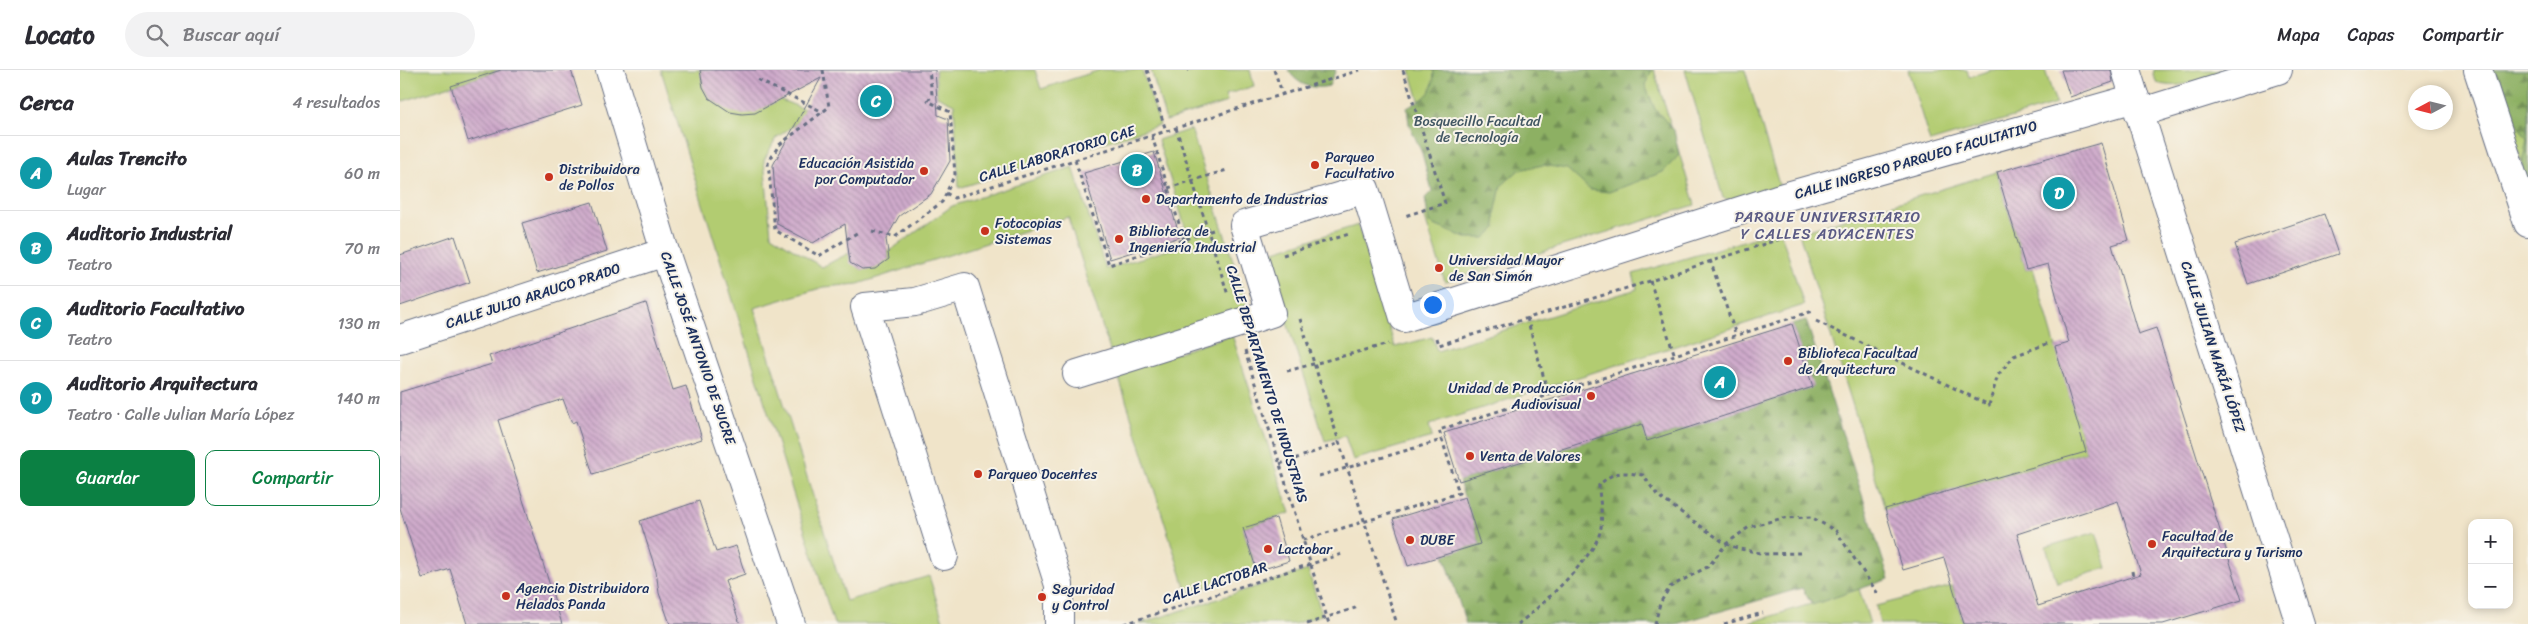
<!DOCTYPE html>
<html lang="es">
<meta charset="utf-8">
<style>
body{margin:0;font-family:Sriracha,sans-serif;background:#f2f2f3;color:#2b2b33}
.controls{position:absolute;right:15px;bottom:15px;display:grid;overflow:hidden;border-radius:10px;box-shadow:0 2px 8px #0003}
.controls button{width:45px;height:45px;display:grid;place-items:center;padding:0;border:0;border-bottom:1px solid #e1e1e2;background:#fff;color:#2b2b33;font:25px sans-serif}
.compass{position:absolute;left:2008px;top:15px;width:45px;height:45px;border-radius:50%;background:#fff;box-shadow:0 2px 8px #0003;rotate:263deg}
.you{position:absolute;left:1032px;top:234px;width:18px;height:18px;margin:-12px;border:4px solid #fff;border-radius:50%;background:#1a73e8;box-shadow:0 0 0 8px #1a73e833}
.badge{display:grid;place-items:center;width:32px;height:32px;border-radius:50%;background:#0b8043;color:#fff;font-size:16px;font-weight:700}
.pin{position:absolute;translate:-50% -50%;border:2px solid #fff;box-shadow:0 1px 5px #0006}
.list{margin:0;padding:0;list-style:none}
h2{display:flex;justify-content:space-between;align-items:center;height:65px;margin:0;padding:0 20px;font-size:21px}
h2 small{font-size:16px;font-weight:400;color:#7c7c81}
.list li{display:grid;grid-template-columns:32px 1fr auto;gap:15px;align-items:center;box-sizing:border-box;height:75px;padding:0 20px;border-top:1px solid #e1e1e2}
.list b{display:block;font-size:19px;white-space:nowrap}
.list p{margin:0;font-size:16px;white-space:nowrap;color:#7c7c81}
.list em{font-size:16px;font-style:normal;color:#7c7c81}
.actions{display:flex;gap:10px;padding:15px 20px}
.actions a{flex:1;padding:11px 0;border:1px solid #0b8043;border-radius:10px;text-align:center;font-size:18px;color:#0b8043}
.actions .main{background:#0b8043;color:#fff}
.icon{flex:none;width:28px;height:28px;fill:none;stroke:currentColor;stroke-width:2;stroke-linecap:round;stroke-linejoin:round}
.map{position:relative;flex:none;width:2128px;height:554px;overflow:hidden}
header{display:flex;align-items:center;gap:30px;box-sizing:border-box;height:70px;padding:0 25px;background:#fff;border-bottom:1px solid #e1e1e2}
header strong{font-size:24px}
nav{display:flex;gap:28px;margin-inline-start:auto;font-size:18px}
.search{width:350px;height:45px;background:#f2f2f3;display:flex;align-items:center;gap:12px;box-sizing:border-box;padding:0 18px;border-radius:28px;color:#7c7c81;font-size:19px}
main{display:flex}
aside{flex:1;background:#fff}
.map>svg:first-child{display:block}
.green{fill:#b2cc71;stroke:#667e68}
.forest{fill:url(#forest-firs);stroke:#547060}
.building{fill:url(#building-back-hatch);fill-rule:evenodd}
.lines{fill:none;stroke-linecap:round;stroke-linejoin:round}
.minor-casing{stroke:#666e83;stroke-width:30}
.path{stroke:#666e83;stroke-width:3;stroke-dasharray:4 4;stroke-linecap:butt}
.minor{stroke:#fff;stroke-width:28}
.poi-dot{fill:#c8321e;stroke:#f7f3e8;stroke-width:2}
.labels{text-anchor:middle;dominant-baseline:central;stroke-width:4;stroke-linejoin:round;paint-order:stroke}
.park-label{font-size:14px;fill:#415663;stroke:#f7f3e8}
.street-label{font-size:14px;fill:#1b2f5e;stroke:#f7f3e8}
.poi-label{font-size:14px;fill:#1b2f5e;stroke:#f7f3e8;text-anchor:start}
.neighbourhood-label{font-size:15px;letter-spacing:1px;fill:#5a5a84;stroke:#f7f3e8}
</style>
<header>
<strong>Locato</strong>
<div class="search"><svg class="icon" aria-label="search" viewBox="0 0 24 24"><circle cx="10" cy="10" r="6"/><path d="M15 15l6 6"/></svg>Buscar aquí</div>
<nav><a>Mapa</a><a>Capas</a><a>Compartir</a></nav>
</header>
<main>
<aside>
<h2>Cerca<small>4 resultados</small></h2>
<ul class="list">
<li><span class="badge" style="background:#0f9aa8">A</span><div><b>Aulas Trencito</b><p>Lugar</p></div><em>60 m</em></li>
<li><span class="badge" style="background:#0f9aa8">B</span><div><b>Auditorio Industrial</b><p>Teatro</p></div><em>70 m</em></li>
<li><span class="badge" style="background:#0f9aa8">C</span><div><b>Auditorio Facultativo</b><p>Teatro</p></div><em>130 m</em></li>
<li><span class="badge" style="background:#0f9aa8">D</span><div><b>Auditorio Arquitectura</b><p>Teatro · Calle Julian María López</p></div><em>140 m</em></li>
</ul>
<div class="actions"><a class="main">Guardar</a><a>Compartir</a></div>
</aside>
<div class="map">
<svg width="2128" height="554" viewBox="0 0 2128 554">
<defs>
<pattern id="forest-firs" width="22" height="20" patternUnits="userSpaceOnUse" patternTransform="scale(1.25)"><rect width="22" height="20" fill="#8db063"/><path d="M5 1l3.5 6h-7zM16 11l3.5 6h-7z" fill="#729055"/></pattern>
<pattern id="building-back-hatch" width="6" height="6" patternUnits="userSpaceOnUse" patternTransform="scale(1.25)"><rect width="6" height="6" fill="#cfaacb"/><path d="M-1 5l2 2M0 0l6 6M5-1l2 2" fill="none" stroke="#a78ba8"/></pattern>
</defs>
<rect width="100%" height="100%" fill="#f7f3e8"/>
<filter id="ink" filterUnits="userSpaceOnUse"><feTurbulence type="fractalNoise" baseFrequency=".02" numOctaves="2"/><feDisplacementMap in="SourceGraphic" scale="10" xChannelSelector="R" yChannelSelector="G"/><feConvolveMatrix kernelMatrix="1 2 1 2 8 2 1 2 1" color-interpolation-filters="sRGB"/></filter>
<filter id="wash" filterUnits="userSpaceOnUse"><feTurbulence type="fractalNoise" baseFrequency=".0096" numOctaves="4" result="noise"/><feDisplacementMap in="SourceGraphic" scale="20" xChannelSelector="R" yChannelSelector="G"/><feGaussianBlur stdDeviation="1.12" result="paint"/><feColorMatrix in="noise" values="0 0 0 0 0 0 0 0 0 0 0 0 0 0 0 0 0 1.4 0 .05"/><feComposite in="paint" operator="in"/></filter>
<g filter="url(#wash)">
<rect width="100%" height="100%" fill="#f0e4c9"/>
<g class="green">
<polygon points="0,0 101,0 0,32"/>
<polygon points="261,0 305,0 404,39 406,42 404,48 376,68 364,90 371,165 422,197 449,183 489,189 488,182 552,136 673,97 706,199 790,173 758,70 791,59 849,241 711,284 668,147 458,214 424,217 354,238 446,531 529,506 544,554 434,554"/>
<polygon points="535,0 635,0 641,19 700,0 742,0 760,55 559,118 554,34 537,26"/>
<polygon points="751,0 785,0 787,3 798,0 850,0 854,16 825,25 827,32 766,51"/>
<polygon points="1010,0 1254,0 1295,135 1045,212 1024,145 1051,136"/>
<polygon points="1285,0 1345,0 1380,118 1334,131 1323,128"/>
<polygon points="1508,0 1567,0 1569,7 1591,0 1645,0 1656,34 1530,72"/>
<path d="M 1754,0 L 1829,0 C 1806,7 1781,21 1757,13 L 1753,5 Z"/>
<polygon points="2093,0 2128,0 2128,113"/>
<polygon points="1597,102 1626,200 1633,198 1686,382 1577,413 1565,481 1547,420 1485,439 1399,163"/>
<polygon points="958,155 995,277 1032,267 1037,281 1237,219 1233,204 1380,160 1404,235 1029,355 1032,367 953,390 945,366 925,371 865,184"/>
<polygon points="832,265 890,443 843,458 857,501 787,523 717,302"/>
<polygon points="1696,462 1707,498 1657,513 1646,477"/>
<polygon points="908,500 922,545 894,554 739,554"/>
<polygon points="1552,516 1564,554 1480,554 1476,536"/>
<polygon points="1459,519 1470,554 1346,554"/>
</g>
<g class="forest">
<path d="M 888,0 L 936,0 L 929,16 C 911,20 898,15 888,0 Z"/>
<path d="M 1032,0 L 1252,0 L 1245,15 L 1255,39 L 1274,60 L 1279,85 L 1263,102 L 1209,122 L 1190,120 L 1167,99 L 1143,95 L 1119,100 L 1101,116 L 1095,144 L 1096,158 L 1085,168 L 1066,168 L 1029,153 L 1025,128 L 1032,121 L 1022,83 L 1009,54 L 1007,38 C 1026,27 1033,25 1034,2 Z"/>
<polygon points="2085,0 2128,0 2128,132 2119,109 2127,69 2090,15"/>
<polygon points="1406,250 1489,509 1412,535 1402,518 1276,554 1066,554 1044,484 1080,474 1059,411 1242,354 1248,371 1412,317 1392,254"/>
</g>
<g id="blocks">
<g class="building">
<polygon points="101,0 171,0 182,35 68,71 51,16"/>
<polygon points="300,0 535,0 538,45 548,49 550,91 531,124 499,146 486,169 489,189 475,199 462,200 450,193 445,154 413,173 377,154 373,95 421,8 355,43 342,44 330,42 309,28 303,17"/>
<polygon points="1661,0 1711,0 1713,12 1670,27"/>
<path d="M 1701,73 L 1729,170 L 1712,175 L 1738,264 L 1756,258 L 1842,530 L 1763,554 L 1564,554 L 1544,488 L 1503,500 L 1485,439 L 1686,382 L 1655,277 L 1669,273 L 1648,194 L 1626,200 L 1597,102 ZM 1718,431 L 1741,504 L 1638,536 L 1617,464 Z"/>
<polygon points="754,82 780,167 710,189 684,103"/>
<polygon points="192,132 207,181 137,203 122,153"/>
<polygon points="1924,144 1938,184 1848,214 1835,174"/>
<polygon points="55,166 70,212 0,236 0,185"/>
<polygon points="246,233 273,320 286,316 302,369 193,404 176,351 172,353 163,329 98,350 162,554 67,554 50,499 22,508 0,438 0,322 92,294 89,286"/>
<polygon points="1392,254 1413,317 1247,371 1242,354 1059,411 1044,363"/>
<polygon points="1065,427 1080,474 1008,496 993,449"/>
<polygon points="299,431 316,482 336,476 345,504 325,511 340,554 270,554 259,523 256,501 240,451"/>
<polygon points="876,448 889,491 857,501 843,458"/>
</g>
</g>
</g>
<g filter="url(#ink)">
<use href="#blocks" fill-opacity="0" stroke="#666e83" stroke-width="1"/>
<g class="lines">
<g class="minor-casing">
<g id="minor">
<polyline points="210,0 265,182 391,554"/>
<polyline points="1726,0 1900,554"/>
<polyline points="2078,0 2128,153"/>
<polyline points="1739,43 1878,0"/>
<polyline points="0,269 265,182"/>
<polyline points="677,304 871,243 844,155 965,119 1004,248 1377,129 1735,28"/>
<polyline points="544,486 465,237 515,232 565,217 659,515 659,554"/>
</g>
</g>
<g class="path">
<polyline points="423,0 429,37 379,75 368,93 375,160 419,186 460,161"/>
<polyline points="747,0 766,61"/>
<polyline points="788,0 789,0"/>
<polyline points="874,0 883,25"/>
<polyline points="1003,0 1045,133 1005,146"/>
<polyline points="358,10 423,42"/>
<polyline points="776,58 828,225"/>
<polyline points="752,66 784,170"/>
<polyline points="675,90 709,195 816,159"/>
<polyline points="768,118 827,100"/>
<polyline points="546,123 554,128 960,0"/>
<polyline points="472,161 495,167 542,132 555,104 550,42 528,31 532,24 529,0"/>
<polyline points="883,185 949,164"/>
<polyline points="1310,190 1336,265"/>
<polyline points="1250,211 1275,286"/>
<polyline points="1127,248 1149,326"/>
<polyline points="900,249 997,554"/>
<polyline points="1416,251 1589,335 1598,305 1614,286 1649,273"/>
<polyline points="1037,268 1039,275 1250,211 1389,166"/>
<polyline points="845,281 929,554"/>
<polyline points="887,301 988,274"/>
<polyline points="880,394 940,373"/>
<polyline points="919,406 1042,370"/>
<polyline points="903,470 1059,423 1039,360 1413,241"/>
<polyline points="1732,501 1733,507"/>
<polyline points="724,554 942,484"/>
<polyline points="907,554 958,537"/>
<path d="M 1118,554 C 1140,537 1194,488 1200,462 C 1204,448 1199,430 1199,415 C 1215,400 1222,402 1243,405 L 1258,426 L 1326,474 L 1340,479 L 1366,484 L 1400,483"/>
<polyline points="1255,554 1260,533 1270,517 1309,496 1326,474 1349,457 1383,448 1411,447 1436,461 1478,524"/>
<polyline points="1324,554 1363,543"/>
</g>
<use href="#minor" class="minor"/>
</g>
</g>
<g class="poi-dot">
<circle cx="915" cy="95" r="5"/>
<circle cx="524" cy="101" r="5"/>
<circle cx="149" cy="107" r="5"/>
<circle cx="746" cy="129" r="5"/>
<circle cx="585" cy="161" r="5"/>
<circle cx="719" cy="169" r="5"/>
<circle cx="1039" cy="198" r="5"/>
<circle cx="1388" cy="291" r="5"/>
<circle cx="1191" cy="326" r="5"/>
<circle cx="1070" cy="386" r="5"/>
<circle cx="578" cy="404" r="5"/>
<circle cx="1010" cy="470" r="5"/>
<circle cx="1752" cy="474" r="5"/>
<circle cx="868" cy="479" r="5"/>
<circle cx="106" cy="526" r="5"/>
<circle cx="642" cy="527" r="5"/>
</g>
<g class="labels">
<g class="park-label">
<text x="1077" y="51">Bosquecillo Facultad<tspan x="1077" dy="16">de Tecnología</tspan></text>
</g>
<g class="street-label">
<text transform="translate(657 84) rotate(-17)">CALLE LABORATORIO CAE</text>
<text transform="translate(1516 90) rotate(-16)">CALLE INGRESO PARQUEO FACULTATIVO</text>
<text transform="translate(133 226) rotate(-18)">CALLE JULIO ARAUCO PRADO</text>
<text transform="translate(1813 277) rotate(72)">CALLE JULIAN MARÍA LÓPEZ</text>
<text transform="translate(298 278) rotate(71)">CALLE JOSÉ ANTONIO DE SUCRE</text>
<text transform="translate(867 314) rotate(73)">CALLE DEPARTAMENTO DE INDUSTRIAS</text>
<text transform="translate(815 513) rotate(-18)">CALLE LACTOBAR</text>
</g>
<g class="poi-label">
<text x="925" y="87">Parqueo<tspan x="925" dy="16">Facultativo</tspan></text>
<text x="514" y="93" text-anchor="end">Educación Asistida<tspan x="514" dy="16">por Computador</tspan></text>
<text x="159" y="99">Distribuidora<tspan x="159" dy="16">de Pollos</tspan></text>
<text x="756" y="129">Departamento de Industrias</text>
<text x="595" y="153">Fotocopias<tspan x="595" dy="16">Sistemas</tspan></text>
<text x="729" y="161">Biblioteca de<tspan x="729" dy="16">Ingeniería Industrial</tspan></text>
<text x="1049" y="190">Universidad Mayor<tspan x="1049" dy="16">de San Simón</tspan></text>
<text x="1398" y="283">Biblioteca Facultad<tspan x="1398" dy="16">de Arquitectura</tspan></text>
<text x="1181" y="318" text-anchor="end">Unidad de Producción<tspan x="1181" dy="16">Audiovisual</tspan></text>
<text x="1080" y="386">Venta de Valores</text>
<text x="588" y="404">Parqueo Docentes</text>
<text x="1762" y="466">Facultad de<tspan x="1762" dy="16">Arquitectura y Turismo</tspan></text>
<text x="1020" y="470">DUBE</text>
<text x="878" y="479">Lactobar</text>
<text x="116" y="518">Agencia Distribuidora<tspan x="116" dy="16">Helados Panda</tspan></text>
<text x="652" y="519">Seguridad<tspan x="652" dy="16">y Control</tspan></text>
</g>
<g class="neighbourhood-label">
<text x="1428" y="147">PARQUE UNIVERSITARIO<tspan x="1428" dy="17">Y CALLES ADYACENTES</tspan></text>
</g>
</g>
</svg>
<div class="controls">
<button>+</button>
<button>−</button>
</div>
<svg class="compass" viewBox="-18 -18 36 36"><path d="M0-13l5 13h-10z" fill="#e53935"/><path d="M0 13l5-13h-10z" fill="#7c7c81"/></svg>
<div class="you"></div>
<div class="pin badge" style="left:1320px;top:312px;background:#0f9aa8">A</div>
<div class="pin badge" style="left:737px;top:100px;background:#0f9aa8">B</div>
<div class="pin badge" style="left:476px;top:31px;background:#0f9aa8">C</div>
<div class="pin badge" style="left:1659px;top:123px;background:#0f9aa8">D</div>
</div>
</main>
